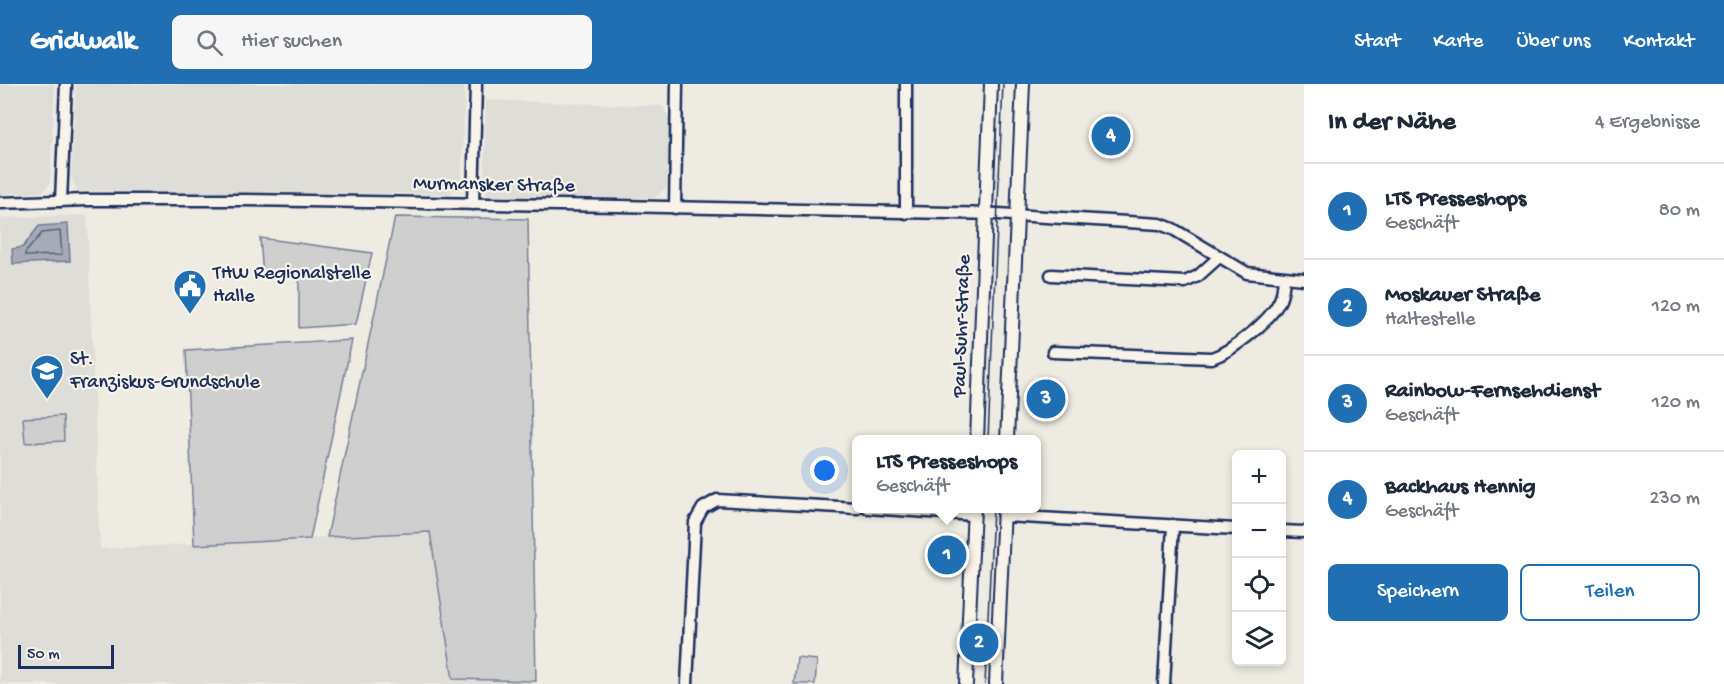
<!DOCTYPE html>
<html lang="de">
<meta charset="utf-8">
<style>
body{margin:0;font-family:"Gochi Hand",sans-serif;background:#f6f6f7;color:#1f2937}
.controls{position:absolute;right:18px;bottom:18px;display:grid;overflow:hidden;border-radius:9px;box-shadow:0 3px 9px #0003}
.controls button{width:54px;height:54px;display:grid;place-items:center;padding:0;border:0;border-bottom:2px solid #e0e1e3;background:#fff;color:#1f2937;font:30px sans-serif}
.scale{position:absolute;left:18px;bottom:15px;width:96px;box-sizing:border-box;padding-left:6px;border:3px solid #1b2f5e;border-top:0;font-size:16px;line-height:21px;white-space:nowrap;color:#1b2f5e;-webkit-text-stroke:4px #f7f3e8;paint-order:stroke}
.you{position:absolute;left:825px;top:387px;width:21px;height:21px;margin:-15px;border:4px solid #fff;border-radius:50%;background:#1a73e8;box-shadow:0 0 0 9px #1a73e833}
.badge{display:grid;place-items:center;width:39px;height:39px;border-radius:50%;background:#1f6fb2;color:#fff;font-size:20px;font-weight:700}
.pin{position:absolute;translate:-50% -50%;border:3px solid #fff;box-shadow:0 2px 6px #0006}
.popup{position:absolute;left:852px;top:351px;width:189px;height:78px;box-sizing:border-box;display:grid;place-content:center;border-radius:9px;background:#fff;filter:drop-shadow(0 2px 4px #0005);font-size:20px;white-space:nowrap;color:#747a83}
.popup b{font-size:22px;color:#1f2937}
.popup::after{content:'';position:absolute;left:50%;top:100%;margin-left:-12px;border:12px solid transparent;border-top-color:#fff}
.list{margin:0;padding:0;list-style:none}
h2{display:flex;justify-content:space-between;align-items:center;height:78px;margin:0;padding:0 24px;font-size:26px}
h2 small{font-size:20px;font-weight:400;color:#747a83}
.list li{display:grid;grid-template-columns:39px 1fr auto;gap:18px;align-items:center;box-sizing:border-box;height:96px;padding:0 24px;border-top:2px solid #e0e1e3}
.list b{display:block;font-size:22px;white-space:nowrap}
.list p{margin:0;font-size:20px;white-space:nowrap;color:#747a83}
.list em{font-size:20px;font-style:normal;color:#747a83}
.actions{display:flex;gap:12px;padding:18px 24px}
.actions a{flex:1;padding:14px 0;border:2px solid #1f6fb2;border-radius:9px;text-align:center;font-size:21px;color:#1f6fb2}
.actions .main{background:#1f6fb2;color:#fff}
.icon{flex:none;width:33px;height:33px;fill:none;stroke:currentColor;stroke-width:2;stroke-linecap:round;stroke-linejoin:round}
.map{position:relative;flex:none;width:1304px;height:600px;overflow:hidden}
header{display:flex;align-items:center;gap:36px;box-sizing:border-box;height:84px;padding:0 30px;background:#1f6fb2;color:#fff}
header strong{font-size:28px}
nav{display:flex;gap:33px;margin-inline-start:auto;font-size:21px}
.search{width:420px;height:54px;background:#f6f6f7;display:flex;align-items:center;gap:15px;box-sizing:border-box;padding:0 21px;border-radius:9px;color:#747a83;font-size:22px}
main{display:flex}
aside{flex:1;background:#fff}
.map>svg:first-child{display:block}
.built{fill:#deddd8}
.green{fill:#cfcfcf;stroke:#757f96;stroke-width:1.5}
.water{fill:#a6abb5;stroke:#6e7992;stroke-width:1.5}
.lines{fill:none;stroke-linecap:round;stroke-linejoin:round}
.shore{stroke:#536181;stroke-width:1.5}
.minor-casing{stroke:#1b2f5e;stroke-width:15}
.tertiary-casing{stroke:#1b2f5e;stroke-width:16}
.minor{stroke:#f7f3e8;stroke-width:10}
.tertiary{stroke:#f7f3e8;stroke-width:12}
.tram{stroke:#1b2f5e;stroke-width:1.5}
.labels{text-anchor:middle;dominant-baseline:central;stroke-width:4.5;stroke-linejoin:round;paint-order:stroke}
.street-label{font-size:20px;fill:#1b2f5e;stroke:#f7f3e8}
.poi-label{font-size:20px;fill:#1b2f5e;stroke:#f7f3e8;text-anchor:start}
</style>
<header>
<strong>Gridwalk</strong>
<div class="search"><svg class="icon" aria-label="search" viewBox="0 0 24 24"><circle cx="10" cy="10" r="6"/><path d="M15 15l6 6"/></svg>Hier suchen</div>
<nav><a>Start</a><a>Karte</a><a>Über uns</a><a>Kontakt</a></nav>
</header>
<main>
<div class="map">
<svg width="1304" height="600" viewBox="0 0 1304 600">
<rect width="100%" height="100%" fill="#eeebe2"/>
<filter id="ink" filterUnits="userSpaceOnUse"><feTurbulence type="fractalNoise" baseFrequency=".0167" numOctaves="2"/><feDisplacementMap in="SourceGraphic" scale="12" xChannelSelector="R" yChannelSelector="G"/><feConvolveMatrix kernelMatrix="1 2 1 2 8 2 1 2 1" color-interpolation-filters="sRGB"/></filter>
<g filter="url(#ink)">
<g class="built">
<polygon points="0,0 55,0 50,99 43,108 0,110"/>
<polygon points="76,0 465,0 461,99 449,110 77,107 71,91"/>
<polygon points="486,16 662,22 669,34 667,103 654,114 488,112 484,97"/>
<polygon points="87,131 100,465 534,442 536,600 0,600 0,134"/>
</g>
<g class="green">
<polygon points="395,133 528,135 536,597 453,595 430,448 327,453"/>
<polygon points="260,154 372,169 356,240 299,244 299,193 263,192"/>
<polygon points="352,256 310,455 194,461 186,266"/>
<polygon points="63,332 64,357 25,359 23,334"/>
<polygon points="797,574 817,576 815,600 794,600"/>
</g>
<polygon class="water" points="68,140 70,177 13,180 12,165 23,163 39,142"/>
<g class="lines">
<polygon class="shore" points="60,147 62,171 25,172 25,169 42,149"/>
<g class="minor-casing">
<g id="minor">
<polyline points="61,117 66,0"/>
<polyline points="0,119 86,116 244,116 618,122 998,130 1160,140 1173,145 1247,189 1304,195"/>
<polyline points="473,120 476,0"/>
<polyline points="675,124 677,0"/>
<polyline points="906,129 906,0"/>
<polyline points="1051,191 1185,198 1198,192 1218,174"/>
<path d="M 1053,268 L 1212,274 C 1232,267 1269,238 1279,218 C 1283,211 1283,202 1284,195"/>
<polyline points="868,424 974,431"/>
<polyline points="1003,432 1236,445"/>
<polyline points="1282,447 1304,448"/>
<polyline points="687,600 695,438 703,424 717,416 857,424"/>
<polyline points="1164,600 1173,441"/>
</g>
</g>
<g class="tertiary-casing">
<g id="tertiary">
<polyline points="977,356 991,0"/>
<polyline points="1007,356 1023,0"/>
<polyline points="966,600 974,424"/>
<polyline points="996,600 1004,424"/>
</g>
</g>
<use href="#minor" class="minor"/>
<use href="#tertiary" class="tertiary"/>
<g class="tram">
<polyline points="988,356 1003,0"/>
<polyline points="985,600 993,424"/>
</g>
</g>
</g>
<defs>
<g id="civic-pin" transform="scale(1.725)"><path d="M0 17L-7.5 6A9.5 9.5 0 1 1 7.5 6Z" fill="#1f6fb2" stroke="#f7f3e8"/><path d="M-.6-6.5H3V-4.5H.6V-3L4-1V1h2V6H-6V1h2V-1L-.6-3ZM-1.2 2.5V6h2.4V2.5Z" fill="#fff"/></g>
<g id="school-pin" transform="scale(1.725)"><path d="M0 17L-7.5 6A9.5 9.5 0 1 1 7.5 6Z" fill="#1f6fb2" stroke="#f7f3e8"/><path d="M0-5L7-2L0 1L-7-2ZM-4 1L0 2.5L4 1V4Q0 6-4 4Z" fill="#fff"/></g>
</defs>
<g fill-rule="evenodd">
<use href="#civic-pin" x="190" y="202"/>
<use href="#school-pin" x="47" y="287"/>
</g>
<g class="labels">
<g class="street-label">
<text transform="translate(494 102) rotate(1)">Murmansker Straße</text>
<text transform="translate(963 242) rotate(-88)">Paul-Suhr-Straße</text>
</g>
<g class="poi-label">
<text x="213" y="190">THW Regionalstelle<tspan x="213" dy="23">Halle</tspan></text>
<text x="70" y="276">St.<tspan x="70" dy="23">Franziskus-Grundschule</tspan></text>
</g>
</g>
</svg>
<div class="controls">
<button>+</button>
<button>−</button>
<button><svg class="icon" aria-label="locate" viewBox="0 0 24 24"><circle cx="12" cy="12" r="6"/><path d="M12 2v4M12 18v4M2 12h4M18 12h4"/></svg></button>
<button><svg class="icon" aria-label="layers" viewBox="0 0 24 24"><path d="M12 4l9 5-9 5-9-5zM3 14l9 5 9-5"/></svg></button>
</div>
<div class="scale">50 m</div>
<div class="you"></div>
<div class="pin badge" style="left:947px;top:471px">1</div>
<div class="popup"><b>LTS Presseshops</b>Geschäft</div>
<div class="pin badge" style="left:979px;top:559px">2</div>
<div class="pin badge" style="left:1046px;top:315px">3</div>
<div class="pin badge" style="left:1111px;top:52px">4</div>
</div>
<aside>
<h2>In der Nähe<small>4 Ergebnisse</small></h2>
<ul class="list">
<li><span class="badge">1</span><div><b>LTS Presseshops</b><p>Geschäft</p></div><em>80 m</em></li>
<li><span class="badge">2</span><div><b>Moskauer Straße</b><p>Haltestelle</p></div><em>120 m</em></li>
<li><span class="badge">3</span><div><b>Rainbow-Fernsehdienst</b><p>Geschäft</p></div><em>120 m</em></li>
<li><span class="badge">4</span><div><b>Backhaus Hennig</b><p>Geschäft</p></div><em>230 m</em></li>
</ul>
<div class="actions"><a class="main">Speichern</a><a>Teilen</a></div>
</aside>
</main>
